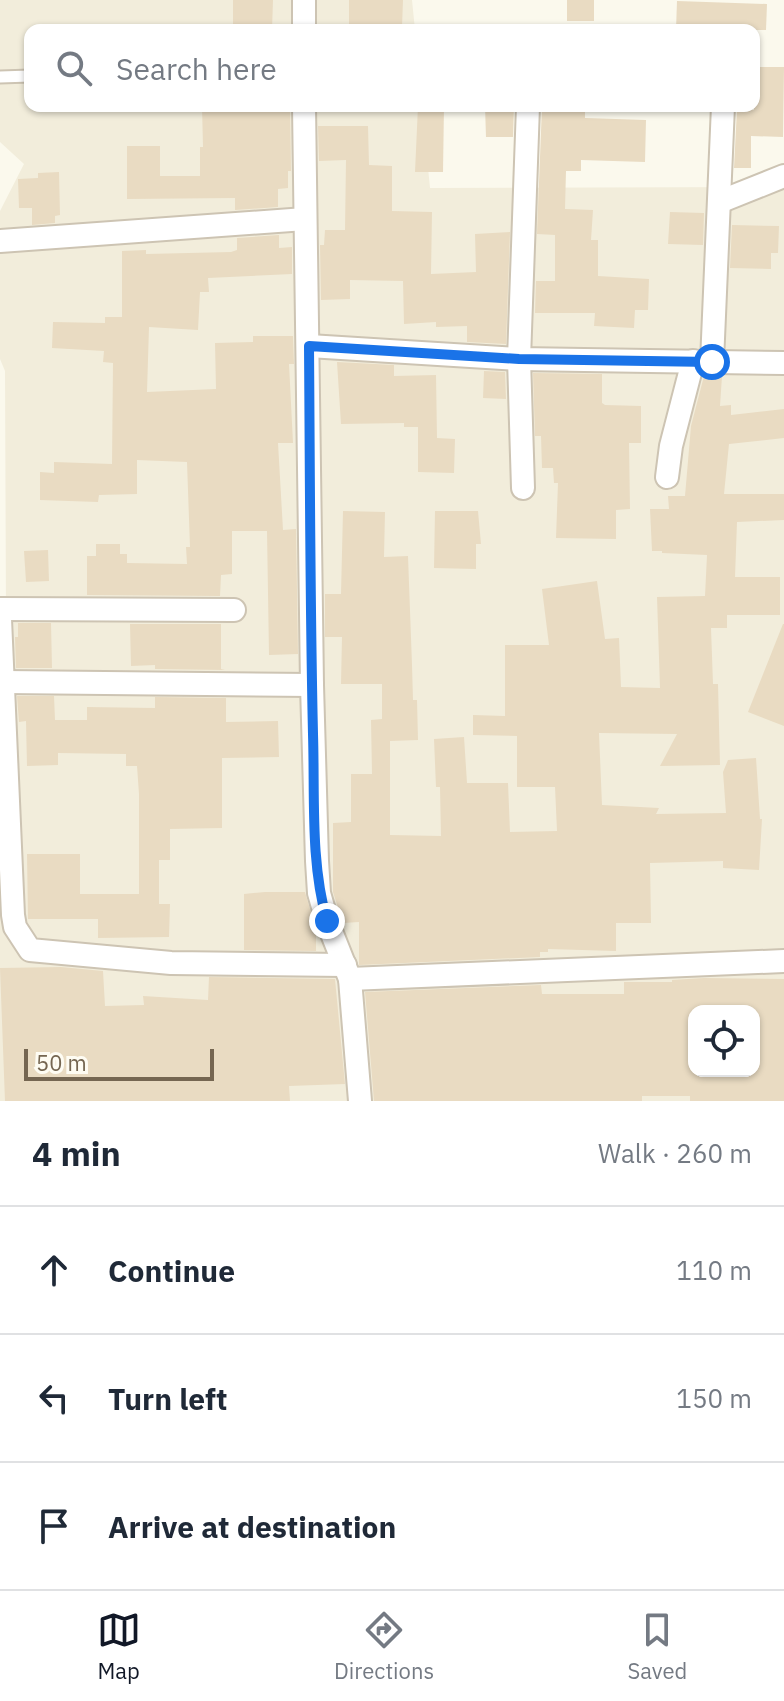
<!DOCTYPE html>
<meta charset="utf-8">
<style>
body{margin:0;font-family:"IBM Plex Sans",sans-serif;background:#f2f2f3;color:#1f2937}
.controls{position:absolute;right:24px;bottom:24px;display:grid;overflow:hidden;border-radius:16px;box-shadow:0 2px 6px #0004}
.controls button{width:72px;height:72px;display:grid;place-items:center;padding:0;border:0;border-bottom:2px solid #e0e1e3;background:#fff;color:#1f2937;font:40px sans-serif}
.scale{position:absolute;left:24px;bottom:20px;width:190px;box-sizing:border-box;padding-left:8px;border:4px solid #756651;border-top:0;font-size:22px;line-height:28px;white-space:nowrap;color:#756651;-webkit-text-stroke:6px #fefcf3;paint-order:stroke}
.stop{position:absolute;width:24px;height:24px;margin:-18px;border:6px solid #1a73e8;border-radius:50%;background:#fff}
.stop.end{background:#1a73e8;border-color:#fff;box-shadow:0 2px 8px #0008}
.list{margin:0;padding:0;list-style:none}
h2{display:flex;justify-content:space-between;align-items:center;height:104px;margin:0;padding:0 32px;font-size:34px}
h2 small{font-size:26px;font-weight:400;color:#747a83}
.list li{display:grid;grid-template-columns:52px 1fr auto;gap:24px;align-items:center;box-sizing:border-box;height:128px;padding:0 32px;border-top:2px solid #e0e1e3}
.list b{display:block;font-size:30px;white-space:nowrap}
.list em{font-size:26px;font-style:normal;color:#747a83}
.icon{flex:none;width:44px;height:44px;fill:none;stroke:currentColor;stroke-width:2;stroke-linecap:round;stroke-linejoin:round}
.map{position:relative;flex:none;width:784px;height:1101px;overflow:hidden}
.search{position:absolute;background:#fff;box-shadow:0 2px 6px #0004;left:24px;right:24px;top:24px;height:88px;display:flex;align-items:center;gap:20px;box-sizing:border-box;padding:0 28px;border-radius:16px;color:#747a83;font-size:30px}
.sheet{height:488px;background:#fff}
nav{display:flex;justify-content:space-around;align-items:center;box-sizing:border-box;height:112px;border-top:2px solid #e0e1e3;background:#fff;font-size:22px;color:#747a83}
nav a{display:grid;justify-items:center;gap:4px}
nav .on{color:#111827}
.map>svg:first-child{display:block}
.residential{fill:#f2eddb;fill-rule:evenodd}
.building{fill:#e9dbc2;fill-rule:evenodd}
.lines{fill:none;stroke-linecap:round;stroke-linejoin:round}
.service-casing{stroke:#cdc4b3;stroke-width:15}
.minor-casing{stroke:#cdc4b3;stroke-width:26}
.service{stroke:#fff;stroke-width:11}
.minor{stroke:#fff;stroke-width:22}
.route{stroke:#1a73e8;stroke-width:10}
</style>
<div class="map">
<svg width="784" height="1101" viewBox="0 0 784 1101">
<rect width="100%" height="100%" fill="#fbf9ed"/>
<path class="residential" d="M 0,0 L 412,0 L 415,30 L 30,30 L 30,106 L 422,106 L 430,188 L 784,187 L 784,1101 L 0,1101 L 0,615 L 6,615 L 5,371 L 0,359 L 0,211 L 24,164 L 0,142 ZM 694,1011 L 754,1011 L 754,1071 L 694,1071 Z"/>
<g class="building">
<polygon points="233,0 273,0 272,30 233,29"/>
<polygon points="349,0 403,0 402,27 349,26"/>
<rect x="567" y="0" width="27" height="21"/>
<polygon points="677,1 767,4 766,30 676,30"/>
<polygon points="754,67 784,67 783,137 751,136 751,168 734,168 737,109 754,110"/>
<polygon points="202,106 290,106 291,171 288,171 288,188 278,189 278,207 235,210 235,198 127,199 127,146 160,146 160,176 200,176 200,147 203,147"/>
<polygon points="418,106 444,106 443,172 415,172"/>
<polygon points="485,106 514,106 513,137 486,137"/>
<polygon points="542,106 585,106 585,118 646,120 645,162 581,160 581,171 566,171 565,209 593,210 591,240 598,240 598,276 649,279 648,310 635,310 634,328 594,326 595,313 535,313 536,281 555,281 555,235 537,234"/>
<polygon points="318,126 368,126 369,165 392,166 392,211 432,212 431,274 476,272 475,234 510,232 506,344 467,342 467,326 436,327 436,322 404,324 403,281 350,280 350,299 321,300 320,245 324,245 325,230 345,230 346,160 319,161"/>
<polygon points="59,172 60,215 55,216 55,223 32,225 32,208 19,208 18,179 38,178 38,173"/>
<polygon points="670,212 704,213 703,245 668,244"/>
<polygon points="732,225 779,226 778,253 771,253 771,269 730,268"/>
<polygon points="279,235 279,248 292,247 292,274 208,278 209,292 200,292 198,330 149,327 147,392 216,389 215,343 253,342 253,336 293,336 294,364 289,364 293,443 278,443 283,530 296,529 298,654 269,655 267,531 232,531 232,574 221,575 220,596 87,595 87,556 96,556 96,544 120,544 120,554 127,554 127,563 187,564 186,547 190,547 187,462 137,460 137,494 99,495 98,502 40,500 40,472 54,473 54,462 112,464 113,363 103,362 104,351 52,348 53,322 105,323 105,317 122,317 122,251 146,250 146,254 231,252 237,250 237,238"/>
<polygon points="337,362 394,365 394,376 436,375 437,438 455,439 454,473 418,472 418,427 404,427 404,423 341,424"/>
<polygon points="484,371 505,372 506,399 483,398"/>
<polygon points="533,373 602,374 602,403 605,405 641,406 641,443 629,443 630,509 616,510 616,539 556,538 558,483 554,483 553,468 542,468 541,436 535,436"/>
<polygon points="704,376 722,376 720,406 731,405 731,415 784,409 784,438 729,444 724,494 784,494 784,520 737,522 735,577 780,577 780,615 727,615 727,628 711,628 713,684 718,684 720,765 660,766 677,734 599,733 602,805 659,808 656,814 726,813 723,772 728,760 756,758 760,819 762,819 759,870 723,868 723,861 650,863 651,923 616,923 616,951 548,949 548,952 540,952 540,957 359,965 359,922 343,923 333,892 333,823 351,822 351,774 372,774 371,720 382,719 382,684 341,684 342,637 325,637 325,594 341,594 343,511 385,512 384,557 408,556 412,665 413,700 417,700 418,740 390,741 390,835 441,836 440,787 436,787 434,739 464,737 467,783 508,783 510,832 557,831 555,787 517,787 517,736 473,735 473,715 505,716 505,645 549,645 542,589 597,581 605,639 619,638 621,687 660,688 657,597 705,596 707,555 662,553 662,551 652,551 650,509 669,509 668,496 685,496 691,426"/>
<polygon points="435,511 478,511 481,544 476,544 476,569 434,568"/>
<polygon points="48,550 49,581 26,582 24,551"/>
<polygon points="18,623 51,623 52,668 16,668 15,637 18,637"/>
<polygon points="130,624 221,624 221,669 225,670 155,669 155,665 131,666"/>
<polygon points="783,624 784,624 784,726 748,712"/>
<polygon points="17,696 54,696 55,720 87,720 87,707 155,708 155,697 226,698 226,722 278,721 279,757 222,758 222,828 170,829 170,860 159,860 159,904 170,904 169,937 98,938 98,919 28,919 27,854 80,854 80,894 139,894 139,794 137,766 126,766 126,754 58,753 58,765 27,766 26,721 19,722"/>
<polygon points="265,892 305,892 316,930 316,951 244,950 244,894"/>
<polygon points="61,967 103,971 105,1006 144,1005 143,996 208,1000 209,977 335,979 345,1084 289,1086 290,1101 5,1101 0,968"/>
<path d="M 704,978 L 784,979 L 784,1101 L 690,1101 L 690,1096 L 642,1096 L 642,1101 L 374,1101 L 365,992 L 541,985 L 542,994 L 624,994 L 624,982 L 672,982 L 672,980 ZM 694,1011 L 754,1011 L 754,1071 L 694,1071 Z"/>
</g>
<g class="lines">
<g class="service-casing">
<polyline id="service" points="0,77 30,76"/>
</g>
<g class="minor-casing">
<g id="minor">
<polyline points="304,0 304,30"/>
<polyline points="304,106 312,685 317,861 319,893 327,921 350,979 360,1101"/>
<polyline points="719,202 784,176"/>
<polyline points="0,241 305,219"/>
<polyline points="309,346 519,359 784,363"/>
<polyline points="712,362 723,106"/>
<polyline points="667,477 671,446 693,361"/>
<polyline points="523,488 519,359 528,106"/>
<polyline points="0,609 234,610"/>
<polyline points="0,619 13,915 15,927 30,950 171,963 345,965"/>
<polyline points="4,682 312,685"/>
<polyline points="350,979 784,961"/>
</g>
</g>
<use href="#service" class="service"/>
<use href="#minor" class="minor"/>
</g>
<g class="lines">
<path class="route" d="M 327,921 C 310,861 315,796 313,734 C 310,605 310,475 309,346 L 519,359 L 712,362"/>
</g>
</svg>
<div class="controls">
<button><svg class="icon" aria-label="locate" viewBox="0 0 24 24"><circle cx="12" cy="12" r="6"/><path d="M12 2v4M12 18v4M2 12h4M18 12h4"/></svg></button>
</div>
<div class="scale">50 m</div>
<div class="stop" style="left:712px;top:362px"></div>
<div class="stop end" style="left:327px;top:921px"></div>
<div class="search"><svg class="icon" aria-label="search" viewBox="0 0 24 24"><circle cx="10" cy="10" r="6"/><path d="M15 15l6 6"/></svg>Search here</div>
</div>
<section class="sheet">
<h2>4 min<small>Walk · 260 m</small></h2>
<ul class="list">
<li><svg class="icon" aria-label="ahead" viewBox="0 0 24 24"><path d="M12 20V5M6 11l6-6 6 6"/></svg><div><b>Continue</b></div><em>110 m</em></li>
<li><svg class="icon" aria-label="left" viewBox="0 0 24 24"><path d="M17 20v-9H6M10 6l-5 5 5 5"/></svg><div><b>Turn left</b></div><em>150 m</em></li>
<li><svg class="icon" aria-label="arrive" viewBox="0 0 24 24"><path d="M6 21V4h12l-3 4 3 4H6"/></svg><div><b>Arrive at destination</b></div></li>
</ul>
</section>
<nav>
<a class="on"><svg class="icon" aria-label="map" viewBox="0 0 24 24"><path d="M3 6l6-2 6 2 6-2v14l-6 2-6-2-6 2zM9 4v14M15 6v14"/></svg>Map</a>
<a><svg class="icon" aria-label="directions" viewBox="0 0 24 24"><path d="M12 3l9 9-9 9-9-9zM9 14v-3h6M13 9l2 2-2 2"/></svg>Directions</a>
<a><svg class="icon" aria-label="saved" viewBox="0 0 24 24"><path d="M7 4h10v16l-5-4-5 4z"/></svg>Saved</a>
</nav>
